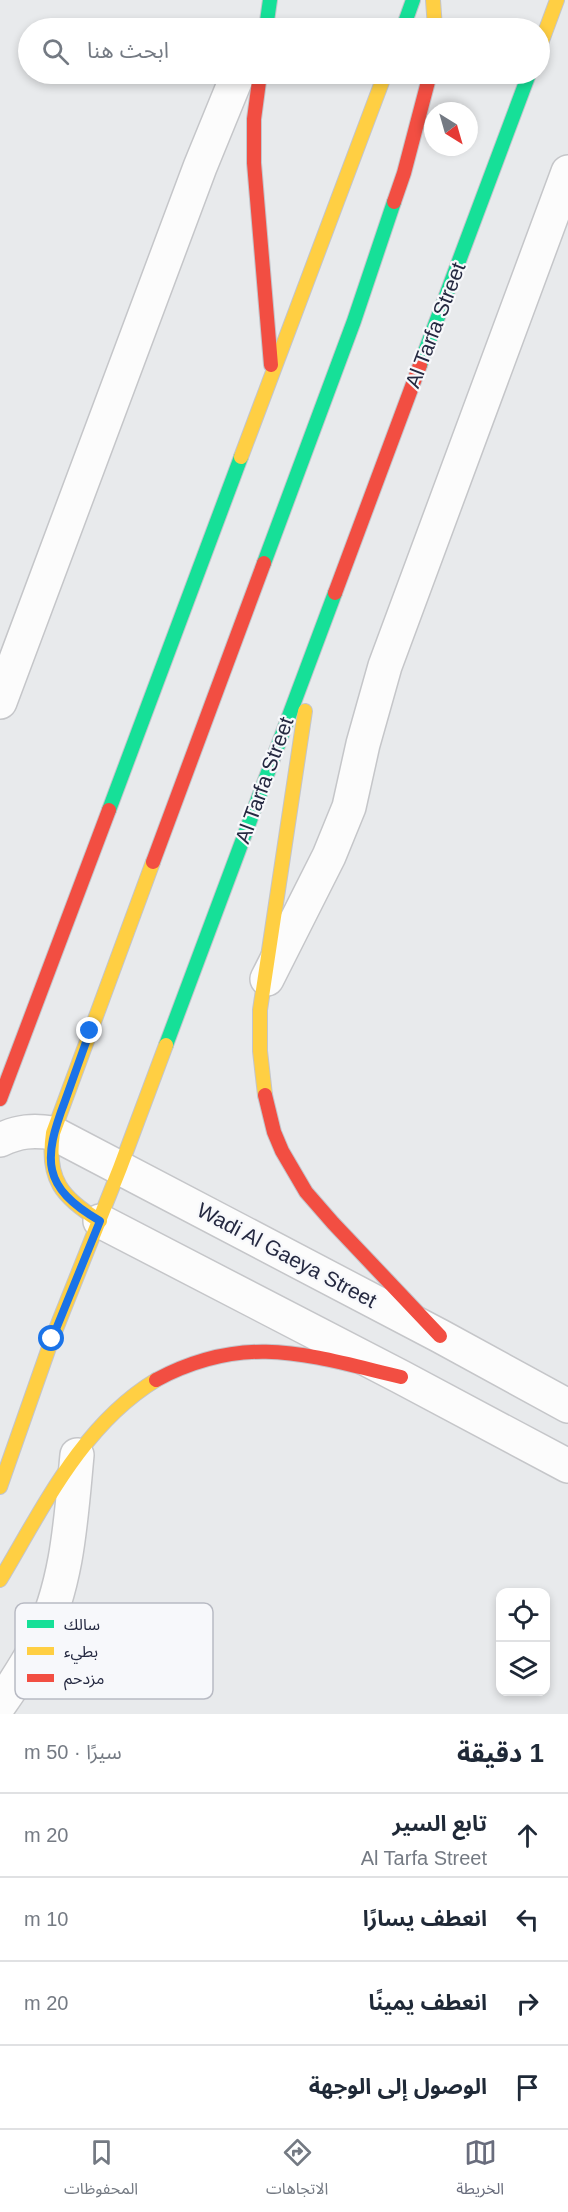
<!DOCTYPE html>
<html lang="ar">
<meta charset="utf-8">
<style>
body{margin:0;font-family:Arial,"Noto Sans Arabic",sans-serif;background:#f2f2f3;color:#1f2937;direction:rtl}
.controls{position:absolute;right:18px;bottom:18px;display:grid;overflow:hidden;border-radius:12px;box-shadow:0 3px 9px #0003}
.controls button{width:54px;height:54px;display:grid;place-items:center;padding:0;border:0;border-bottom:2px solid #e0e1e3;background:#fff;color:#1f2937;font:30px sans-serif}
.compass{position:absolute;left:424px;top:102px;width:54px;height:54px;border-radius:50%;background:#fff;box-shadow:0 3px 9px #0003;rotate:143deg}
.stop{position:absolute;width:18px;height:18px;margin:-14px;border:4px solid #1a73e8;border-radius:50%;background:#fff}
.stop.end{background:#1a73e8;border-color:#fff;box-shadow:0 2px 6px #0008}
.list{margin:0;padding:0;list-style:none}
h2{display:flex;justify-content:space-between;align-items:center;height:78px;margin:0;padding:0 24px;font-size:26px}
h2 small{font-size:20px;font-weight:400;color:#747a83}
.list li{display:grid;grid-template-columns:39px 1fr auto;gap:18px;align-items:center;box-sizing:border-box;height:84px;padding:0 24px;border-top:2px solid #e0e1e3}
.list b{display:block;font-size:22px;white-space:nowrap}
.list p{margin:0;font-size:20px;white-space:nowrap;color:#747a83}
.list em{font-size:20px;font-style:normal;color:#747a83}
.icon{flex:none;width:33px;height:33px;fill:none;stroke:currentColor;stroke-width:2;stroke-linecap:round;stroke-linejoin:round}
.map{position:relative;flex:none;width:568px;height:1714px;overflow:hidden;direction:ltr}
.search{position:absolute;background:#fff;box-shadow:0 3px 9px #0003;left:18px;right:18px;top:18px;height:66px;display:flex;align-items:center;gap:15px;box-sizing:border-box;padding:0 21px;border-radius:33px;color:#747a83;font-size:22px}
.sheet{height:414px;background:#fff}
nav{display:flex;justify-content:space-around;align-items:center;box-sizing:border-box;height:84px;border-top:2px solid #e0e1e3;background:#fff;font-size:16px;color:#747a83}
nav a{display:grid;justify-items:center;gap:3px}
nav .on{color:#696d7d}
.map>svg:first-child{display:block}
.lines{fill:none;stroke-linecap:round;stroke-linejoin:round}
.street-casing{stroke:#c5c6c9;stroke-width:36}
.fast-casing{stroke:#c3c5cb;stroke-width:16}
.slow-casing{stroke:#c3c5cb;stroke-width:16}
.jam-casing{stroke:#c3c5cb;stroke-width:16}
.street{stroke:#fcfcfc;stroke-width:33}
.fast{stroke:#16e098;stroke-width:14}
.slow{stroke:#ffcf43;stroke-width:14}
.jam{stroke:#f24e42;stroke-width:14}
.route{stroke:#1a73e8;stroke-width:8}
.labels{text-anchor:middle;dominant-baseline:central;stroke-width:4.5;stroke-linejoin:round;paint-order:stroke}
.street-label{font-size:21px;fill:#252941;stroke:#f7f8fb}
.key{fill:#f7f8fb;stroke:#b8bac3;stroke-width:1.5}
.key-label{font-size:16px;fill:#252941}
</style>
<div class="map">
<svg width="568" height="1714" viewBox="0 0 568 1714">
<rect width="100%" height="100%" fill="#e8eaec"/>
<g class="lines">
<g class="street-casing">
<g id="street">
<polyline points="0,702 200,167 238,74"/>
<polyline points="267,979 329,856 349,807 363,744 385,666 568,172"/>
<path d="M 0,1140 C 19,1131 33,1130 53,1133 L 440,1336 L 568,1406"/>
<polyline points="100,1221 401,1377 568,1466"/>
<path d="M 0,1704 C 14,1684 28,1663 39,1641 C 68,1583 71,1518 77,1455"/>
</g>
</g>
<g class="fast-casing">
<g id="fast">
<polyline points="266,28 270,0"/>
<polyline points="403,28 413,0"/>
<polyline points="420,365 529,74"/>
<polyline points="264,563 354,321 394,202"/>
<polyline points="109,810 241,457"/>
<polyline points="166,1045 335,593"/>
</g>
</g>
<g class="slow-casing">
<g id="slow">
<polyline points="433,0 435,28"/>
<polyline points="540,46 557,0"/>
<polyline points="241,457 385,74"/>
<polyline points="265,1095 260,1051 260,1010 305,711"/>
<path d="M 100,1221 C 62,1198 46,1179 53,1133 L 153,862"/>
<polyline points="0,1487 52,1339 120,1168 166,1045"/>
<path d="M 0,1580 C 43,1508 82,1425 156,1380"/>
</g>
</g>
<g class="jam-casing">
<g id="jam">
<polyline points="260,74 254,119 254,163 271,365"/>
<polyline points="394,202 404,173 430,74"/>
<polyline points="335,593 420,365"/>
<polyline points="153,862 264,563"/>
<polyline points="265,1095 274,1132 282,1151 306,1192 333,1223 440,1336"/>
<polyline points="0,1099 109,810"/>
<path d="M 156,1380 C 246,1332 308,1355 401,1377"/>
</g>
</g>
<use href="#street" class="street"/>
<use href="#fast" class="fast"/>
<use href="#slow" class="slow"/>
<use href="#jam" class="jam"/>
</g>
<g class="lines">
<path class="route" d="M 52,1339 L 100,1221 C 41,1187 43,1159 65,1101 C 73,1078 82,1054 90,1031"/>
</g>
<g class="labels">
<g class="street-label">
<text transform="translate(435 325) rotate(-69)">Al Tarfa Street</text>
<text transform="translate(264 780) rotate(-70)">Al Tarfa Street</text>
<text transform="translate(287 1255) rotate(28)">Wadi Al Gaeya Street</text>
</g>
</g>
<rect x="15" y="1603" width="198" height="96" rx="9" class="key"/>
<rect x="27" y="1620" width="27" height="8" fill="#16e098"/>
<rect x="27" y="1647" width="27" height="8" fill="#ffcf43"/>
<rect x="27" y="1674" width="27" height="8" fill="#f24e42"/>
<g class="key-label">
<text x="64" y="1630">سالك</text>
<text x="64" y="1657">بطيء</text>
<text x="64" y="1684">مزدحم</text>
</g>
</svg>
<div class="controls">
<button><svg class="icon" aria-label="locate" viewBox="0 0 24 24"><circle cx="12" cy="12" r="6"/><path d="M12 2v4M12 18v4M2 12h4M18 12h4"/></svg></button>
<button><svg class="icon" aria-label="layers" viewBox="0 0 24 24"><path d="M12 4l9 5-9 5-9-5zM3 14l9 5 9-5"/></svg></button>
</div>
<svg class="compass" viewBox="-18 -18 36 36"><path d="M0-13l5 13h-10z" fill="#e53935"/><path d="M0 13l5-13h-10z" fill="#747a83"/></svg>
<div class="stop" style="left:52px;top:1339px"></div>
<div class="stop end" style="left:90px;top:1031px"></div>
<div class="search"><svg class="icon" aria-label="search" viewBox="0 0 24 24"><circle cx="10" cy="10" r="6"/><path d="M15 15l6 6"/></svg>ابحث هنا</div>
</div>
<section class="sheet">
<h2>1 دقيقة<small>سيرًا · 50 m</small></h2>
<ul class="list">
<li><svg class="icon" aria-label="ahead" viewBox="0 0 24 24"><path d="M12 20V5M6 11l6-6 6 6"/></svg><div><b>تابع السير</b><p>Al Tarfa Street</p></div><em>20 m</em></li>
<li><svg class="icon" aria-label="left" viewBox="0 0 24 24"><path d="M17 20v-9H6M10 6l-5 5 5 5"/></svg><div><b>انعطف يسارًا</b></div><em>10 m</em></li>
<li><svg class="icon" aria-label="right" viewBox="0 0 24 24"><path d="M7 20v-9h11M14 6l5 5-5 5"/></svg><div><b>انعطف يمينًا</b></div><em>20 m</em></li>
<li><svg class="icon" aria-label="arrive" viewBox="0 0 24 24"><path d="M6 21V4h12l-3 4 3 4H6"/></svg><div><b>الوصول إلى الوجهة</b></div></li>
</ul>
</section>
<nav>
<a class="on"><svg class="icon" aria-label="map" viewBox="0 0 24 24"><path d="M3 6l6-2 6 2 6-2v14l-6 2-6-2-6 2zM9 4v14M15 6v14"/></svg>الخريطة</a>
<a><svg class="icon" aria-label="directions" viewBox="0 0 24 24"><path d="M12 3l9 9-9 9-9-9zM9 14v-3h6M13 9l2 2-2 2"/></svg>الاتجاهات</a>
<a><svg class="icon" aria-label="saved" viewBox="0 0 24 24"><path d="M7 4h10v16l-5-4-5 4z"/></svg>المحفوظات</a>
</nav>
